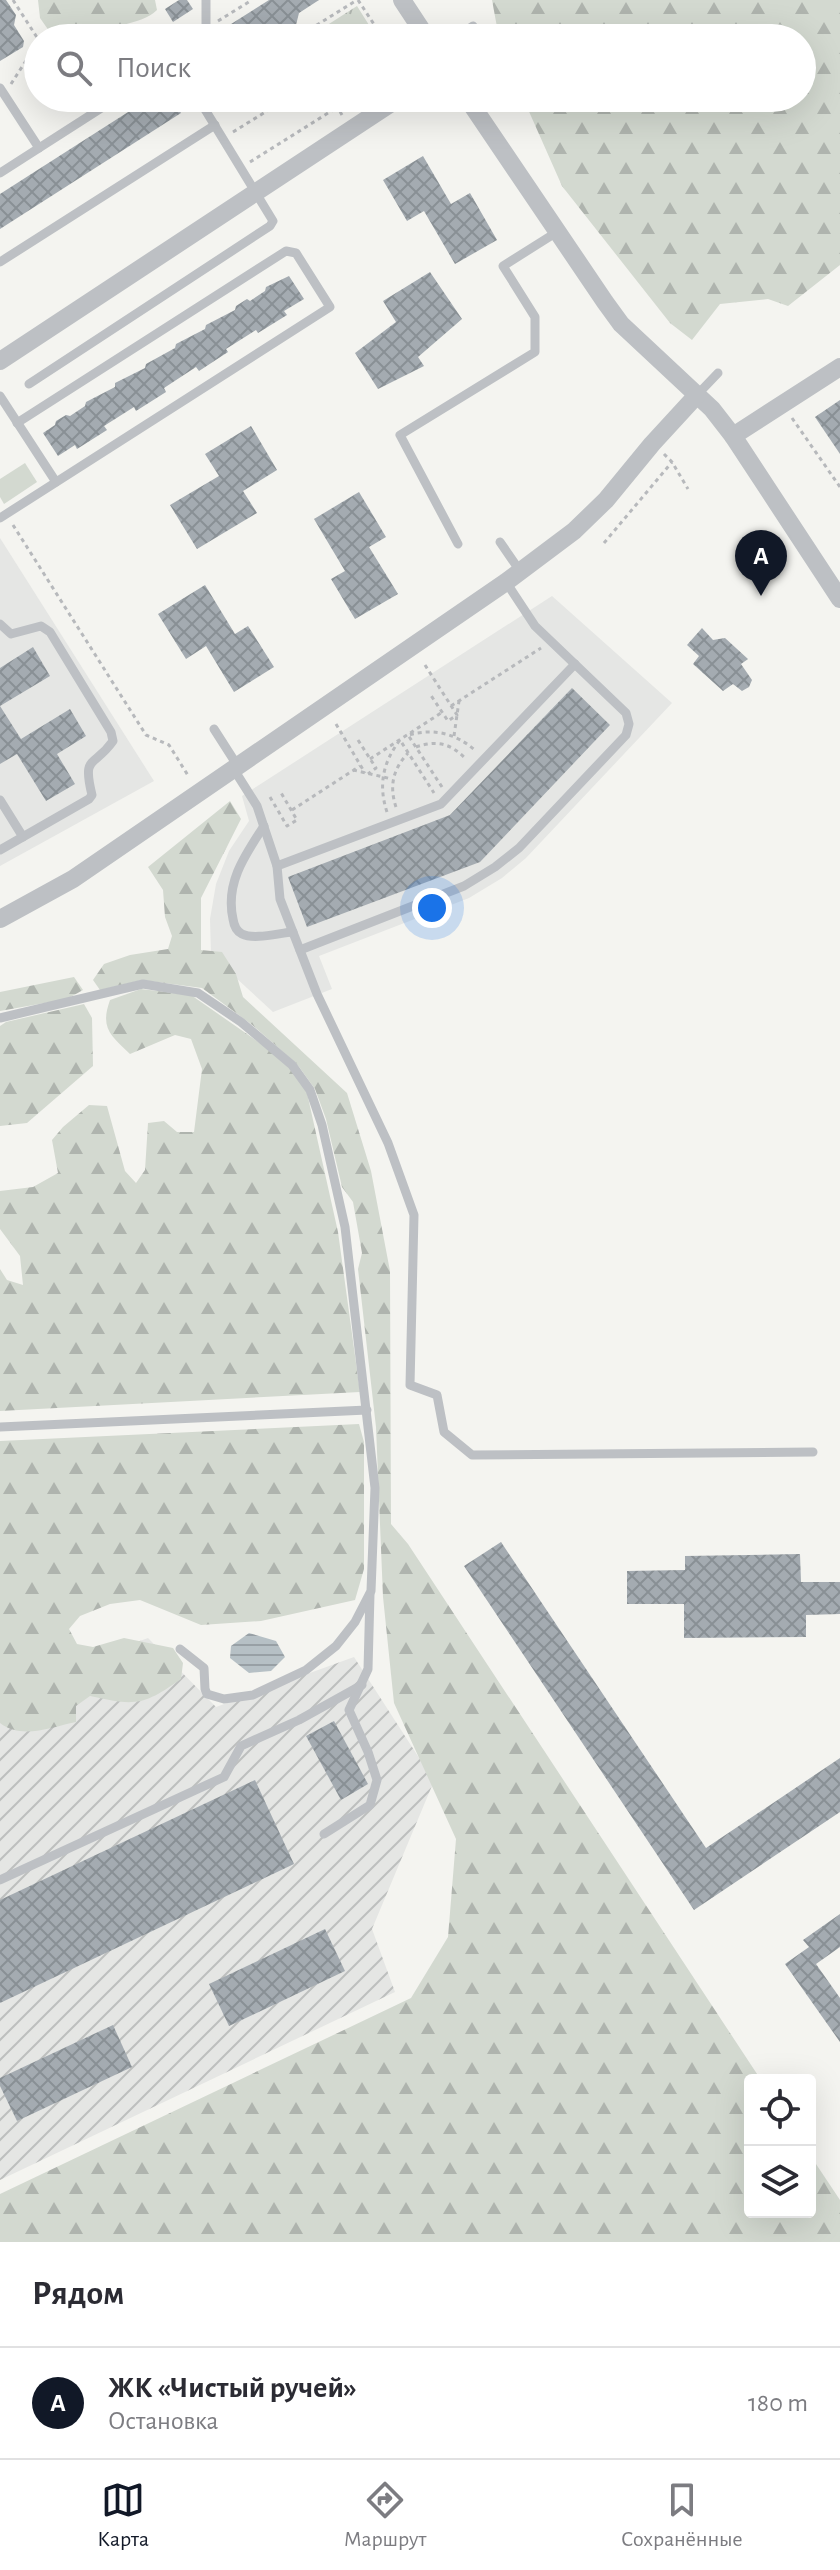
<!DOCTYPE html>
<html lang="ru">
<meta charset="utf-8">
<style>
body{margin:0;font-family:"Alegreya Sans",sans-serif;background:#f7f7f7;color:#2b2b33}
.controls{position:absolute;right:24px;bottom:24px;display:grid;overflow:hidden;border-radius:8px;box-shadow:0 8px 32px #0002}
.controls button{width:72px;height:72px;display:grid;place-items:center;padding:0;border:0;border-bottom:2px solid #e1e1e2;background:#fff;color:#2b2b33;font:40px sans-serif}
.you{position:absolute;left:432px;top:908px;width:28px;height:28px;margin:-20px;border:6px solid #fff;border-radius:50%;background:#1a73e8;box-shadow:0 0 0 12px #1a73e833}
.badge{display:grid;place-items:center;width:52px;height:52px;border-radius:50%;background:#111827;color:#fff;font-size:26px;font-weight:700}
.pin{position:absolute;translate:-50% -66px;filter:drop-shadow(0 2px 4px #0008)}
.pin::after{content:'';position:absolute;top:42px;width:28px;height:24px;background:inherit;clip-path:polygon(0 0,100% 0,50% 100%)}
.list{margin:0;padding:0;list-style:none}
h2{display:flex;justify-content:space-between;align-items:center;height:104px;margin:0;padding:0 32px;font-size:34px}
h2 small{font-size:26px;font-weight:400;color:#7c7c81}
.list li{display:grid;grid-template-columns:52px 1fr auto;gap:24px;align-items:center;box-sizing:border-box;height:112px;padding:0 32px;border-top:2px solid #e1e1e2}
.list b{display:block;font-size:30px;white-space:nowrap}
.list p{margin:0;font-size:26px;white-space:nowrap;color:#7c7c81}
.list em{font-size:26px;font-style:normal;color:#7c7c81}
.icon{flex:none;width:44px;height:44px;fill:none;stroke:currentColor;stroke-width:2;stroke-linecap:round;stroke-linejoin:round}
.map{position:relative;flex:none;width:840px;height:2242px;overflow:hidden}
.search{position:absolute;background:#fff;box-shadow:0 8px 32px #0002;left:24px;right:24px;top:24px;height:88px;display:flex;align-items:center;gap:20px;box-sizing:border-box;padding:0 28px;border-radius:44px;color:#7c7c81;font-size:30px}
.sheet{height:216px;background:#fff}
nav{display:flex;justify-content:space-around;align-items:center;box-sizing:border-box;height:112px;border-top:2px solid #e1e1e2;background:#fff;font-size:22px;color:#7c7c81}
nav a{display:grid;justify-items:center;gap:4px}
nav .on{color:#111827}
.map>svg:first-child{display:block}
.built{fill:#e5e6e4}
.industrial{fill:url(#industrial-furrows)}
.grass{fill:url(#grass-tufts)}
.forest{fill:url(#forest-firs)}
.park{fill:#d3d9d0}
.water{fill:url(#water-rules)}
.building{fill:url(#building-cross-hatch)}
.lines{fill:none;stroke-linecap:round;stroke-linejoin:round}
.path{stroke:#b7b9bc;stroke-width:3;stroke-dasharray:4 4;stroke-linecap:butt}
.service{stroke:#bdc0c4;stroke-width:9}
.minor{stroke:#bdc0c4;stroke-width:18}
</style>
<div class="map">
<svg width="840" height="2242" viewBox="0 0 840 2242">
<defs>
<pattern id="industrial-furrows" width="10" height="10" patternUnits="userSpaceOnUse" patternTransform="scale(2)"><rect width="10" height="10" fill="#e5e6e4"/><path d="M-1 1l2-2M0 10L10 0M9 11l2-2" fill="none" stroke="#bdbfbe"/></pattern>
<pattern id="grass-tufts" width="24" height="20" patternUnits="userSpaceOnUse" patternTransform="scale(2)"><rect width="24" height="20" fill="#d3d9d0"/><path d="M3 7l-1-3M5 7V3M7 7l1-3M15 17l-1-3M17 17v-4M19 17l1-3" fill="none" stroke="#afb4ae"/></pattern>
<pattern id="forest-firs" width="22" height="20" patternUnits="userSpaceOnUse" patternTransform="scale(2)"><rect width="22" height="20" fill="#d3d9d0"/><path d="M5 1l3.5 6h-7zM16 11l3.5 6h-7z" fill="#afb4ae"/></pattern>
<pattern id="water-rules" width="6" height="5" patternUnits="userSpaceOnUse" patternTransform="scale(2)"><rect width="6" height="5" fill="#b6c0c5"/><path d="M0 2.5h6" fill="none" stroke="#98a0a5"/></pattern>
<pattern id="building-cross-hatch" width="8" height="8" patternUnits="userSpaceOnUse" patternTransform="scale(2)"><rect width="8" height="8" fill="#a4abb1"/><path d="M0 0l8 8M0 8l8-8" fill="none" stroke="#899095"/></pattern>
</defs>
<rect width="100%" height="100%" fill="#f4f4f0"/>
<g class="built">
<polygon points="0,538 154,781 0,866"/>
<polygon points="552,596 672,703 526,858 502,878 469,898 319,956 332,989 273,1012 211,955 210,919 216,884 229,851 249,821 242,796"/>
</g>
<polygon class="industrial" points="148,1638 216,1707 354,1657 434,1781 372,1929 395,1992 0,2180 0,1693"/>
<polygon class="grass" points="357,6 369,25 361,30 360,38 307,38"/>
<g class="forest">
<path d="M 38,0 L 155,0 L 157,10 C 139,27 111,22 93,38 L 54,38 L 40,18 Z"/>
<polygon points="492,0 840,0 840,265 788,306 768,299 720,304 692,340 670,323 562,186 523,98 802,98 802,38 499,38"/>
<polygon points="230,801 241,819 201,898 201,950 222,952 236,974 243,997 347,1093 371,1171 390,1271 391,1524 408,1544 761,2080 750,2080 750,2212 810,2212 810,2155 840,2200 840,2242 0,2242 0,2194 411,1998 448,1937 456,1839 394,1703 383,1597 376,1427 358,1269 362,1253 353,1202 342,1187 326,1119 315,1089 297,1064 251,1024 202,988 142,980 100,990 93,980 104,964 130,955 168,949 172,936 165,917 163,890 148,867"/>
<polygon points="74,977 83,990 67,999 0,1011 0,992"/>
<path d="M 141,989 L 191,995 L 280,1057 L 305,1084 L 338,1232 L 360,1392 L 0,1411 L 0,1269 L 7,1280 L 23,1285 L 20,1256 L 0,1229 L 0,1191 L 33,1187 L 58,1173 L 52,1140 L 63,1127 L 89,1105 L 107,1106 L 125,1171 L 136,1183 L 145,1170 L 148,1123 L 164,1121 L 177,1132 L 194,1132 L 202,1069 L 191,1039 L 175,1035 L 130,1054 C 110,1035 100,1028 110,1000 Z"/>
<polygon points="84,1004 92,1018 93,1066 27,1123 0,1126 0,1026 6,1022"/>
<path d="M 359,1424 L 364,1442 L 364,1569 L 355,1600 L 261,1621 L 201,1625 L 140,1600 L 110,1604 L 80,1616 L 69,1629 L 77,1644 L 93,1647 L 124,1638 L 173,1648 L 183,1663 L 181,1679 C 143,1706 135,1706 90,1696 L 76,1706 L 76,1722 C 51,1727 22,1740 0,1723 L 0,1441 Z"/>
</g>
<polygon class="park" points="25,463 37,482 4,504 0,497 0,479"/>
<polygon class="water" points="249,1633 276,1641 285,1657 271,1671 249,1673 230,1658 231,1646"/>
<g class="building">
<polygon points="0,0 6,0 16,15 14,25 24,41 23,47 0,61"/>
<polygon points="179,0 187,0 193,9 173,22 165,9"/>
<polygon points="269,0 319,0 299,13 296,25 286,31 259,24 267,38 236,38 228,26"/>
<polygon points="150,98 172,98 181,113 0,229 0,194"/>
<polygon points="423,156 451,204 470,193 497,240 455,264 424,211 407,221 383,180"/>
<polygon points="430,272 462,319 418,357 424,366 378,389 355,353 396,322 383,301"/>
<polygon points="289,276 304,299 284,311 287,315 258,333 256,330 226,349 228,352 199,371 196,367 164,388 166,392 136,411 134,407 104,426 107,430 77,449 75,445 58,456 43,433 55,425 56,421 66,415 70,416 85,406 86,402 115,387 115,383 145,368 146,364 175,348 176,344 205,329 206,325 235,310 236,306 247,299 250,301 265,291 266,287"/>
<polygon points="840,400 840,454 815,417"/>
<polygon points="251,426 277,470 243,491 257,513 197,549 170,505 219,476 205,454"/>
<polygon points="359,492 386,537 369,547 398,594 355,619 331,579 345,571 314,519"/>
<polygon points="205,585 235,634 248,626 274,667 234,692 206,646 186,659 158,614"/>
<polygon points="702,628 713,640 725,638 748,659 741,664 752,680 749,687 742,691 733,684 723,691 693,664 699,656 687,645"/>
<polygon points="33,647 50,676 0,706 21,739 70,709 86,736 57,754 75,784 46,801 17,754 0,764 0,668"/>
<polygon points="572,688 610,725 480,862 307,927 288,877 450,815"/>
<polygon points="501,1542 706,1848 840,1758 840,1812 694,1910 464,1566"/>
<polygon points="800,1554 801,1582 840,1582 840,1614 806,1615 806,1637 684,1638 684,1604 627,1604 627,1571 685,1570 685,1556"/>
<polygon points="334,1721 368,1784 341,1800 306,1736"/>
<polygon points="255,1780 294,1864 0,2003 0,1900"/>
<polygon points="840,1914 840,1947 816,1964 840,1998 840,2042 785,1964 809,1947 803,1940"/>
<polygon points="325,1929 345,1971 229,2026 209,1984"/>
<polygon points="113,2025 132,2067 17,2121 0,2086 0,2078"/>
</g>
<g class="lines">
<g class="path">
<polyline points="13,0 38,39"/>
<polyline points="358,0 383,38"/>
<polyline points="218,21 252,0"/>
<polyline points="219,30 224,38"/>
<polyline points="296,38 357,0"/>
<polyline points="364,38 365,33 374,27"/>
<polyline points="11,84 38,42"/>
<polyline points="131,98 137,107"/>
<polyline points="332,98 342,115"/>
<polyline points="419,98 425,108"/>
<polyline points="233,132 288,98"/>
<polyline points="250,162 352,98"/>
<polyline points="792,418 840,487"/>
<polyline points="664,454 672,462 688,489"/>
<polyline points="13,525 146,735 169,745 189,777"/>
<polyline points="604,543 672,462"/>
<polyline points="425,665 457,715 448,721 430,694"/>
<polyline points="451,706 541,648"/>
<polyline points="336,724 365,773"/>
<polyline points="454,736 459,701"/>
<polyline points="358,740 376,768 368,774"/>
<path d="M 416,747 C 437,740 450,743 466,759"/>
<polyline points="370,759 441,713"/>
<polyline points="353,770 392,779"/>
<path d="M 442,787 L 408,735 C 435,728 455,733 476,751"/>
<polyline points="270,797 287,826 297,820 280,791"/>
<path d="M 396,807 C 389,786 393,769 408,753"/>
<polyline points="292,810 360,766"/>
<path d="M 387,812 C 378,785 383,762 400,740 L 434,793"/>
</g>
<g class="service">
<polyline points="206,38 206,0"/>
<polyline points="455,38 473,26"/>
<polyline points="0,88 39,148"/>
<polyline points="0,173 117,98"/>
<polyline points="0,262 215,125"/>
<polyline points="29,384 270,226 273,221 198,98"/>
<polyline points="697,395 718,373"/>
<polyline points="0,396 56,482"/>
<polyline points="0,518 330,307 296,253 286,251 17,423"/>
<polyline points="500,542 520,571"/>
<polyline points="458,544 400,435 535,352 535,317 503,266 557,232"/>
<path d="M 0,624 L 11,634 L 41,626 L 50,632 L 111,732 L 113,741 C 94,768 82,754 92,795 L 89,799 L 0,850"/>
<polyline points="214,729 237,765"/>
<polyline points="233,768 257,806 277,866 280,899 317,994 388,1143 414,1215 410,1385 437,1395 444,1432 472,1455 813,1452"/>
<polyline points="0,800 23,837"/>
<path d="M 264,826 C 245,855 225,883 233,919 C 234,926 236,931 242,934 C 254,940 279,933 293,932"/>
<polyline points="277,866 441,804 575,664"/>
<polyline points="300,950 464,886 495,867 519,848 626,735 629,724 626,713 535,626 506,582"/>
<polyline points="0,1018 143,984 198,993 241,1022 292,1065 310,1090 322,1125 345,1227 375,1488 371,1591 355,1622 336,1646 306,1670 253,1695 224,1699 207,1694 205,1689 204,1668 180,1649"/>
<polyline points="0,1427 367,1410"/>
<polyline points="324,1834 370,1805 377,1780 368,1752 349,1710 368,1669 370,1594"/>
<polyline points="0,1880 224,1777 241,1746 299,1720 362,1685"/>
</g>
<g class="minor">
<polyline points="402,0 427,38"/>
<polyline points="467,98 605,302 621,324 712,409 733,436 840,599"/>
<polyline points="0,361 399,98"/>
<polyline points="733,436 840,367"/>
<polyline points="0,919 73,879 506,582 574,531 606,500 652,444 697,395"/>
</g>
</g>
</svg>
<div class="controls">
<button><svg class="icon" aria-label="locate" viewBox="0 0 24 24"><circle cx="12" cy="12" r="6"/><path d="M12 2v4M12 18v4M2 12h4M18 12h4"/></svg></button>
<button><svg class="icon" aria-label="layers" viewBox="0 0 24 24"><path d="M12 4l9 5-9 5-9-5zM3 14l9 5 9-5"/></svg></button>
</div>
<div class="you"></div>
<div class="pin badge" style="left:761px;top:596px">A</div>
<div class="search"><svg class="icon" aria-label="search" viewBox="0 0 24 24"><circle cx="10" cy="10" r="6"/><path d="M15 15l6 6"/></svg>Поиск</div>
</div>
<section class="sheet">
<h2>Рядом<small></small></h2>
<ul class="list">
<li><span class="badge">A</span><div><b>ЖК «Чистый ручей»</b><p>Остановка</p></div><em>180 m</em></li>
</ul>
</section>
<nav>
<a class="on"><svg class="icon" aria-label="map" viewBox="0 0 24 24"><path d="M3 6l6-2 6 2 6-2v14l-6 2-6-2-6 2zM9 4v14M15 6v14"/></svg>Карта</a>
<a><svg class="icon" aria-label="directions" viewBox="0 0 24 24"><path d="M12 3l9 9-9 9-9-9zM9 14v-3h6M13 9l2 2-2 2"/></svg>Маршрут</a>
<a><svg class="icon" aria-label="saved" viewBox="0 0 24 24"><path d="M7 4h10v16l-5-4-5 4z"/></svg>Сохранённые</a>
</nav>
